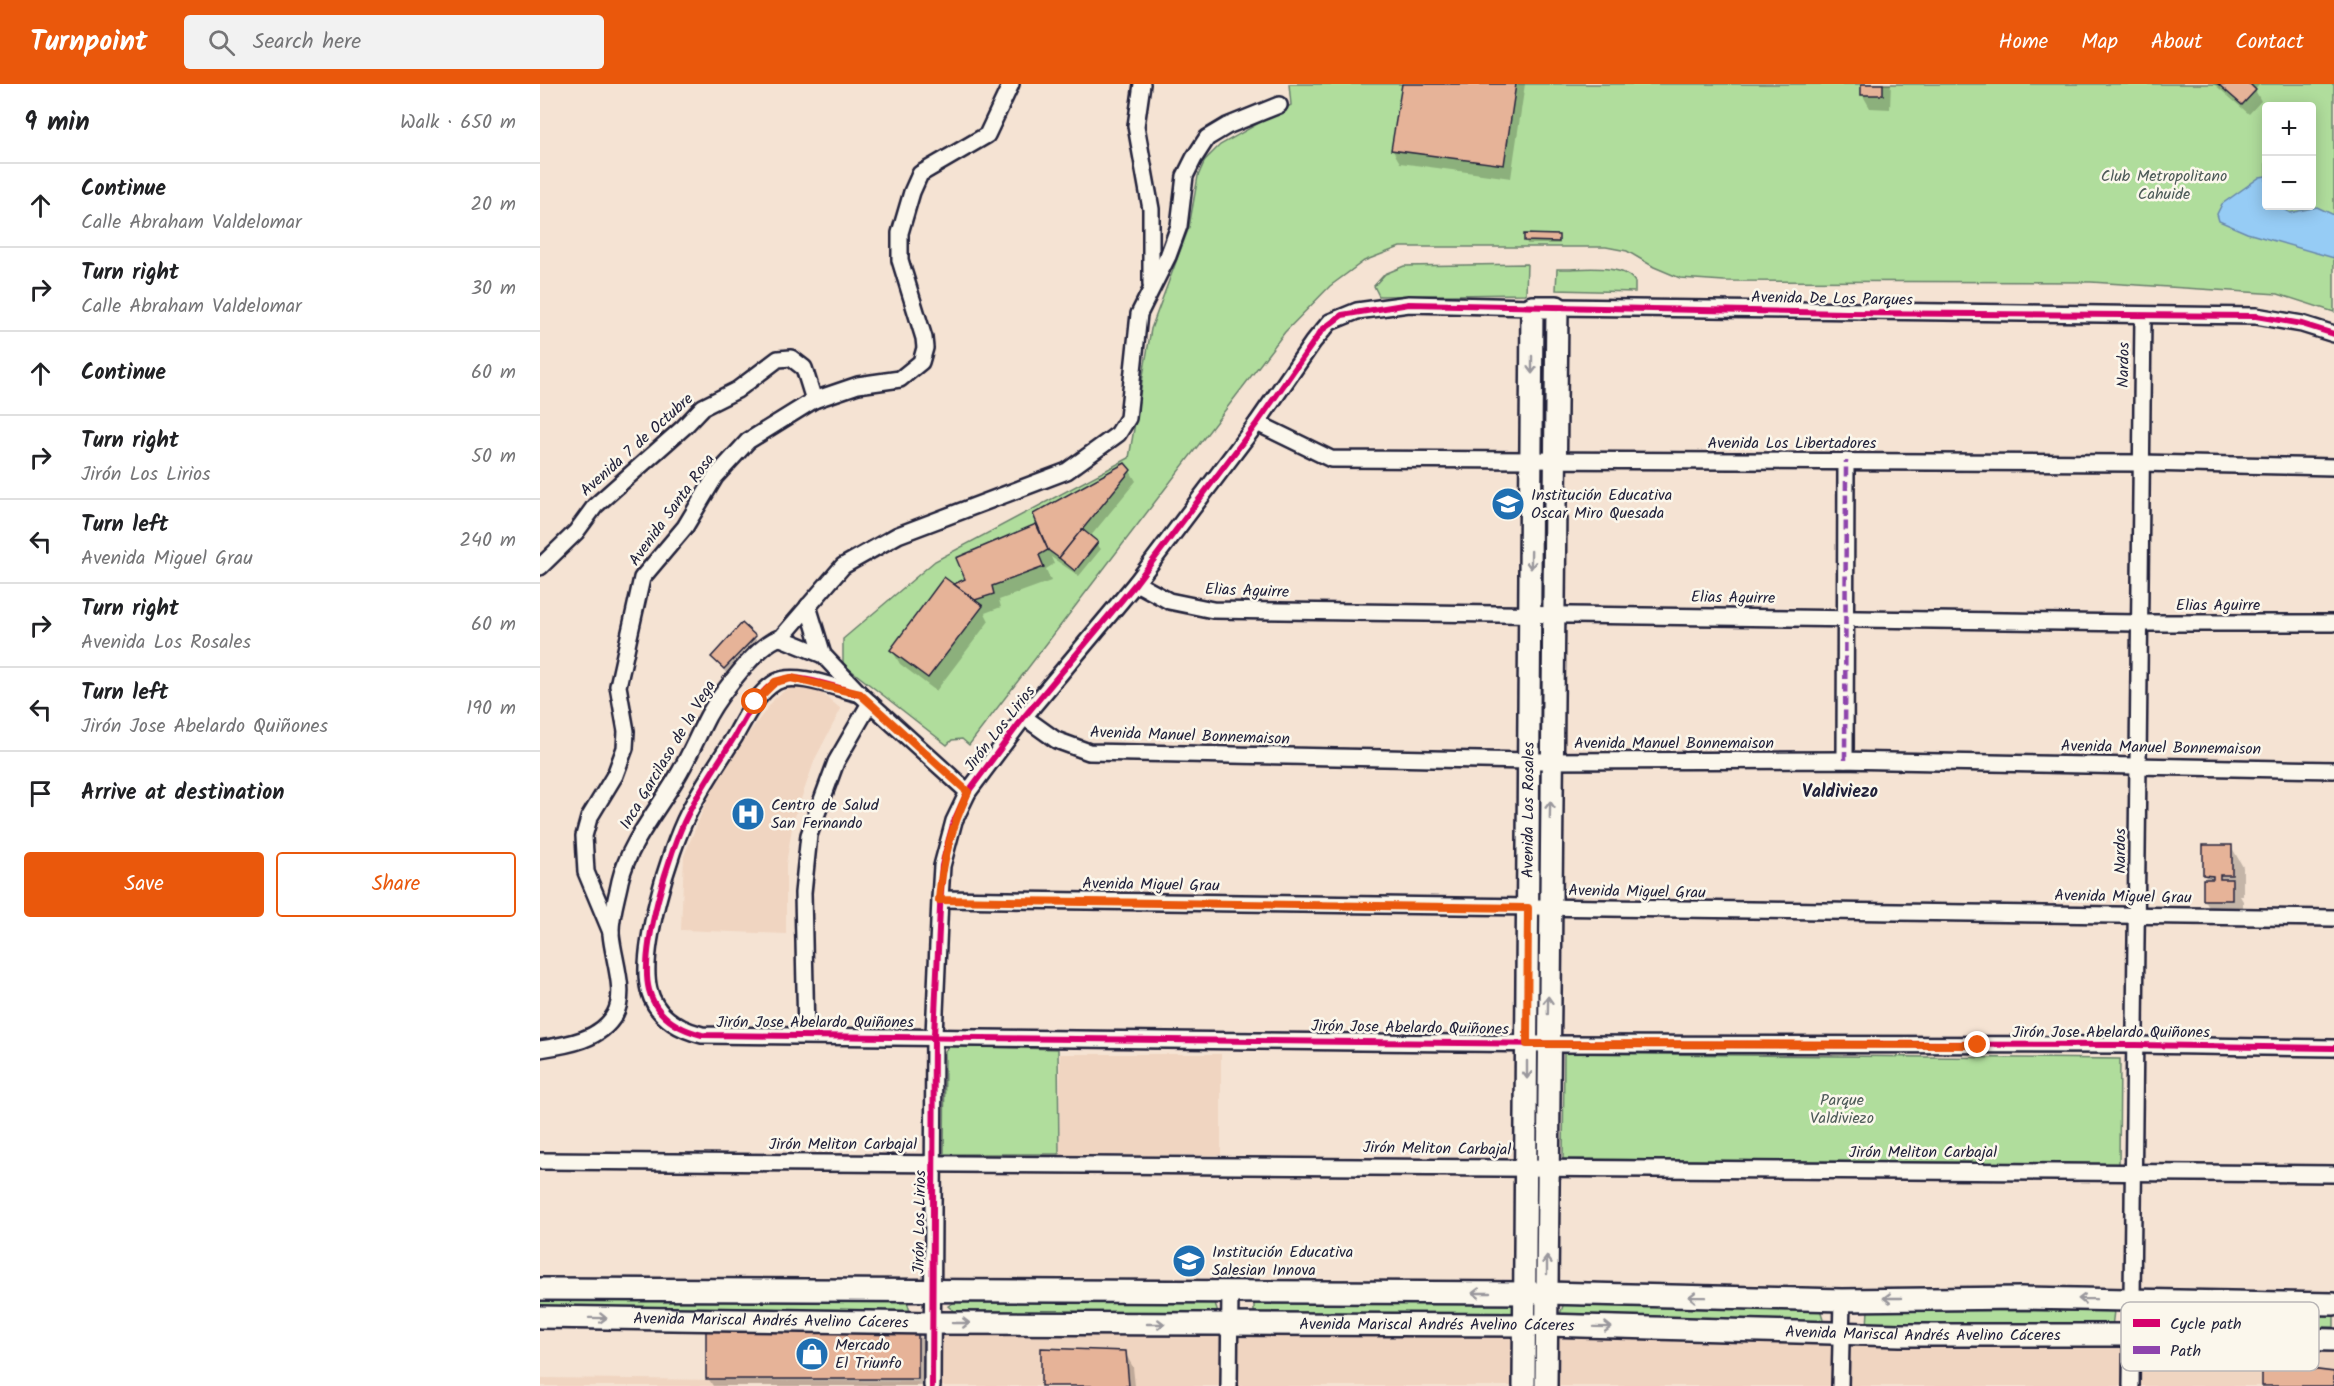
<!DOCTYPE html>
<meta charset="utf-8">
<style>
body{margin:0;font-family:Kalam,sans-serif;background:#f2f2f2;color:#202124}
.controls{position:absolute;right:18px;top:18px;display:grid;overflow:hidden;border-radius:6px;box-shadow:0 3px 15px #0003}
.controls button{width:54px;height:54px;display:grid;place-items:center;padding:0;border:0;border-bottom:2px solid #e0e0e0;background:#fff;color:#202124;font:30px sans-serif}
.stop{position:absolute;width:18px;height:18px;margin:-14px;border:4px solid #ea580c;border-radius:50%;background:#fff}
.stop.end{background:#ea580c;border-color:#fff;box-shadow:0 2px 6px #0008}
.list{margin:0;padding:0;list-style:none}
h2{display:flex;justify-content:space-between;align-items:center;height:78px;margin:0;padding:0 24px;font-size:26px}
h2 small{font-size:20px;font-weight:400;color:#757577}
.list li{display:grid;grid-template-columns:39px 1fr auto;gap:18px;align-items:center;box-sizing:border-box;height:84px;padding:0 24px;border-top:2px solid #e0e0e0}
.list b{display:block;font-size:22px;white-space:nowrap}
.list p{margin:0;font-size:20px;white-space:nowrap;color:#757577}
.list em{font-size:20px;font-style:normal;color:#757577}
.actions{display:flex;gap:12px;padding:18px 24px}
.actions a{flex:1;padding:14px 0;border:2px solid #ea580c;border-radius:6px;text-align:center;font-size:21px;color:#ea580c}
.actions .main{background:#ea580c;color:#fff}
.icon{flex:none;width:33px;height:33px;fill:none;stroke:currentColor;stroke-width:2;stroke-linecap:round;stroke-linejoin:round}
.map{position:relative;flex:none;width:1794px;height:1302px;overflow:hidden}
header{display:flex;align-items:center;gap:36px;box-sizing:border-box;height:84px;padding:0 30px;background:#ea580c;color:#fff}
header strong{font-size:28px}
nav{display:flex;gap:33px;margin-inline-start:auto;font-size:21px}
.search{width:420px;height:54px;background:#f2f2f2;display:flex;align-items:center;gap:15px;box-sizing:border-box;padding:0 21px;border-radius:6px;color:#757577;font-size:22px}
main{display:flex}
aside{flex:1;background:#fff}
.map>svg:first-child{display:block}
.built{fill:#f0d5c1}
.green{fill:#b0dd9c;stroke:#69806c;stroke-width:1.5;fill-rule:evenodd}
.water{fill:#96ccf5;stroke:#6888ab;stroke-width:1.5}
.shadow{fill:#0003}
.building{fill:#e6b398;stroke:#22223b;stroke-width:1.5}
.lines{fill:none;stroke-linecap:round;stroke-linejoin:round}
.street-casing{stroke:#22223b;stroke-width:20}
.secondary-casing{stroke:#22223b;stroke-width:26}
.street{stroke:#fbf7ec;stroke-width:15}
.secondary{stroke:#fbf7ec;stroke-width:21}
.quiet{stroke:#8e44ad;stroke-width:4.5;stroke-dasharray:9 4.5;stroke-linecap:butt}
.cycleway-casing{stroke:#fbf7ec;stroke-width:10}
.cycleway{stroke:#d6006c;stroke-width:6}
.oneway{stroke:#99979c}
.route{stroke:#ea580c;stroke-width:8}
.labels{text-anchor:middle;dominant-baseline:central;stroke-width:5;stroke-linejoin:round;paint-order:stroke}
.park-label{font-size:16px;fill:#4d5a58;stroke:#fbf7ec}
.street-label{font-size:16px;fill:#22223b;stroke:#fbf7ec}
.poi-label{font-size:16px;fill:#22223b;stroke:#fbf7ec;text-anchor:start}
.neighbourhood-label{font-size:18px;font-weight:bold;fill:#22223b;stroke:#fbf7ec}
.key{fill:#fbf7ec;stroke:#bab7b7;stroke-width:1.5}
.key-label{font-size:16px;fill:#22223b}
</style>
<header>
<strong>Turnpoint</strong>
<div class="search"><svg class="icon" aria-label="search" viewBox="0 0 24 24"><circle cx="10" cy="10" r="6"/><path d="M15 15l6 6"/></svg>Search here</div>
<nav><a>Home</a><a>Map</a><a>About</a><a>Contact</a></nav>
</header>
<main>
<aside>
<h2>9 min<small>Walk · 650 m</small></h2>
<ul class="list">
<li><svg class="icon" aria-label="ahead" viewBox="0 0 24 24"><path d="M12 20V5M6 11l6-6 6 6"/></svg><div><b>Continue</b><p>Calle Abraham Valdelomar</p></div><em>20 m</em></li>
<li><svg class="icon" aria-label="right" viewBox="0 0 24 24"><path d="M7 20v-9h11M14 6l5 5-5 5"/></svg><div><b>Turn right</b><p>Calle Abraham Valdelomar</p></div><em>30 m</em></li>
<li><svg class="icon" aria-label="ahead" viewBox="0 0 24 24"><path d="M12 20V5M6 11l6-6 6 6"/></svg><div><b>Continue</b></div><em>60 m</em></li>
<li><svg class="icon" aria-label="right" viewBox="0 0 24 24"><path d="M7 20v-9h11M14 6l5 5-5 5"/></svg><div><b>Turn right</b><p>Jirón Los Lirios</p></div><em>50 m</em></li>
<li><svg class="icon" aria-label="left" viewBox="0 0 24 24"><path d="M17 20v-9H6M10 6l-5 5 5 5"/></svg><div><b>Turn left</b><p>Avenida Miguel Grau</p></div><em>240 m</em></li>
<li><svg class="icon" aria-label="right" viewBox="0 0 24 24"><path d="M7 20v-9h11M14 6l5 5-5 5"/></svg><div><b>Turn right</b><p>Avenida Los Rosales</p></div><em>60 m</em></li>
<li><svg class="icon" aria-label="left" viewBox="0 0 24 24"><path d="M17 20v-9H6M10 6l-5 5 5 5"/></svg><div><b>Turn left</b><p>Jirón Jose Abelardo Quiñones</p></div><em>190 m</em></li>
<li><svg class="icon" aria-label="arrive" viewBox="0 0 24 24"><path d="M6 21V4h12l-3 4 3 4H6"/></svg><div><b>Arrive at destination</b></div></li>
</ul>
<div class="actions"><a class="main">Save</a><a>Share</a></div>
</aside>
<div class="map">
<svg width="1794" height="1302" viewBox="0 0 1794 1302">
<rect width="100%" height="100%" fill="#f5e3d3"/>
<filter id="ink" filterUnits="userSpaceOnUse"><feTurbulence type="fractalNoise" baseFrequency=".0167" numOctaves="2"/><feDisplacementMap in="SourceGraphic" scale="12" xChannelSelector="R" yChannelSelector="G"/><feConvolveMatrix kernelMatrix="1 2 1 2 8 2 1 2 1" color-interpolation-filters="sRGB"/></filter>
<g filter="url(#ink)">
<g class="built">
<polygon points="262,601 277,605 301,625 275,675 253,738 246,780 246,850 141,846 144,772 170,709 199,662 235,614 251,602"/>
<rect x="520" y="970" width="161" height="101"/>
<polygon points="387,1246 703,1246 1794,1260 1794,1302 387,1302"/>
<polygon points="0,1294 378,1298 378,1302 0,1302"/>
</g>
<g class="green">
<path d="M 749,0 L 1794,0 L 1794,228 L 1738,210 L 1551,198 L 1184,197 L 1140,194 L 1114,183 L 1087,167 L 1066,163 L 860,163 L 824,177 L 790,202 L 745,248 L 429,661 L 422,655 L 412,656 L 407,661 L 303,580 L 303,555 L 395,477 L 589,374 L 611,245 L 649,143 L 658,92 L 665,76 L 680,61 L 751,21 ZM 1726,22 L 1772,22 L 1772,122 L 1726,122 Z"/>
<polygon points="987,180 986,210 839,212 834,202 845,190 864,182"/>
<path d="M 1017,185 C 1038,186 1083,178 1095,198 L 1095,208 L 1016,206 Z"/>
<polygon points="409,962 518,965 519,1070 404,1070 405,967"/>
<polygon points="1024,969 1580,975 1579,1080 1023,1075"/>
<polygon points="0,1208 367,1217 370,1228 362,1233 0,1228"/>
<polygon points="714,1215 975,1218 973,1233 714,1230"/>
<polygon points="418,1216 666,1216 675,1219 678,1230 433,1233 415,1228 408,1222"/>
<polygon points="1024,1219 1280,1225 1284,1238 1019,1233"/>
<polygon points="1328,1226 1574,1227 1572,1243 1327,1243"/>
<polygon points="1660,1228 1794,1229 1794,1243 1660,1240"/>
</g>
<polygon class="water" points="1726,92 1726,122 1738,122 1750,129 1777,123 1794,131 1794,174 1707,149 1679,137 1677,130 1682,120 1720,93"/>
<g class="shadow">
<polygon points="864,0 985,0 971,94 860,79 852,65"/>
<polygon points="1322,0 1351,0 1350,25 1330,24 1322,10"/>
<polygon points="1674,0 1720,0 1715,6 1721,17 1709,30"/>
<polygon points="985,152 1018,152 1020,160 987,160"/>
<polygon points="590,387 596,397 550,453 561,465 539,492 511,473 514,480 506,485 511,497 459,516 461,523 445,529 449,537 396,607 360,580 352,566 413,502 427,496 496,442 504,453"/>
<polygon points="202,541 219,559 188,591 172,573"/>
<polygon points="1691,762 1703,783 1703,812 1700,812 1703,817 1703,836 1676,836 1664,815 1668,797 1664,791"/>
<polygon points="377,1247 385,1261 385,1302 173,1302 168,1294"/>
<polygon points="585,1269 593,1283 595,1302 502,1302"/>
</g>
<g class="building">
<polygon points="862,0 976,0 964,81 851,66"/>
<rect x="1321" y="0" width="22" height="11"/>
<polygon points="1678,0 1710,0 1716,6 1702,21"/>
<polygon points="984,150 1019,151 1019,158 984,157"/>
<polygon points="585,379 591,386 519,474 508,466 493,430"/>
<polygon points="496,440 508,466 499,471 504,483 452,502 454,510 435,516 414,500 425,495 416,474"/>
<polygon points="542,445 558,458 535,487 519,474"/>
<polygon points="404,493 443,522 388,594 350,566"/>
<polygon points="202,539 216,552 184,585 171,573"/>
<polygon points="1663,761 1692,761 1692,791 1680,791 1680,795 1692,795 1692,816 1663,816 1663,795 1673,795 1673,792 1663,791"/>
<rect x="166" y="1246" width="212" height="49"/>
<polygon points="501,1264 586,1267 589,1302 501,1302"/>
<polygon points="1722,1279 1794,1288 1794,1302 1722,1302"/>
</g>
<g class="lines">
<g class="street-casing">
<g id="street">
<polyline points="602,0 596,42 611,125 611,201"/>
<polyline points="1017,223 1716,232 1762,240 1794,250"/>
<polyline points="717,339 791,375 1601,379 1794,383"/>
<polyline points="0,483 36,448 55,422 144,343 163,323 197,306 238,275 251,274 264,284 274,316"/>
<polyline points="596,499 629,517 673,526 1600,539 1794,539"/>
<polyline points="268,522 283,571"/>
<polyline points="241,554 283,571 320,610 428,708"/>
<path d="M 320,610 C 298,605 256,587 236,598 C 217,609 205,634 195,652 C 179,678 161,703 148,730 C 129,767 99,867 109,906 C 116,932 138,945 162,951 L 1008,960 L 1596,961 L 1794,964"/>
<polyline points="484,633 516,656 549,668 989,677 1300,676 1794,686"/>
<polyline points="1305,676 1306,377"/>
<polyline points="400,815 1794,834"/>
<polyline points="71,848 46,788 44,752 49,734 75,691 85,664 86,647 78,602 102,494 145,443 175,393 208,357 274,316 318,301 360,295 381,278 385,264 384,254 360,176 360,149 372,108 380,90 447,51 471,0"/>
<polyline points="266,951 263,809 269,751 296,678 330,619"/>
<path d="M 0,965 C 27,961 61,956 75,930 C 87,908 73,875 71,850 C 70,834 77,813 80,797 C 89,759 118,726 137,693 C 149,673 157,653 168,632 C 178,614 221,555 241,554 L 303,482 L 358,451 L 527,387 L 578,350 L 588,334 L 599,230 L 628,172 L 639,142 L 645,92 L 654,74 L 667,54 L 687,42 L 739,21"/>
<polyline points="0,1077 1794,1090"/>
<polyline points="392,1302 394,951 400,815 402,782 414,737 428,708 484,633 596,499 717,339 773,258 790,238 817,227 869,220 992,223"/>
<polyline points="689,1302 690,1208"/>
<polyline points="1300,1302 1302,1216"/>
<polyline points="1591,1302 1603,232"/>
</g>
</g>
<g class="secondary-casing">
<g id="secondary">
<polyline points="0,1205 1006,1209 1302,1216 1481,1214 1794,1220"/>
<path id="s1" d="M 0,1233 L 392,1239 L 1006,1241 L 1360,1251 L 1591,1251 L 1794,1256"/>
<path id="s2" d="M 984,1302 L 992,223 L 1017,223 L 1006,1302"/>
</g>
</g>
<use href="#street" class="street"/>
<use href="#secondary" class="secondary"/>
<polyline class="quiet" points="1305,676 1306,377"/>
<g class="cycleway-casing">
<g id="cycleway">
<path d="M 320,610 C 298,605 256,587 236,598 C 217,609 205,634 195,652 C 179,678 161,703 148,730 C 129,767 99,867 109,906 C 116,932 138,945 162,951 L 1008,960 L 1596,961 L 1794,964"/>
<polyline points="392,1302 394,951 402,782 414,737 428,708 484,633 596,499 717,339 782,246 802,231 869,220 1307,229 1716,232 1762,240 1794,250"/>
</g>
</g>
<use href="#cycleway" class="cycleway"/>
</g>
<defs><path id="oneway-shaft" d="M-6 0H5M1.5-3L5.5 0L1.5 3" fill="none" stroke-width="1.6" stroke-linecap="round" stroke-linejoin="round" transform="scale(1.5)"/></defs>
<g class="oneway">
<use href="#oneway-shaft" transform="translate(992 281) rotate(90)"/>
<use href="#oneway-shaft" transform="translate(991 476) rotate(91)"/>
<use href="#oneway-shaft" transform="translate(1010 726) rotate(-89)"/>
<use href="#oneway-shaft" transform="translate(1008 921) rotate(-89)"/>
<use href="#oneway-shaft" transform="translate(987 986) rotate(90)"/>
<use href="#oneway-shaft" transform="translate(1007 1181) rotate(-90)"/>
<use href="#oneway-shaft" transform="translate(941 1209) rotate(-180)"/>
<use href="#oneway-shaft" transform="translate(1157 1213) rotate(-179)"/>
<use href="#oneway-shaft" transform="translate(1352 1214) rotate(180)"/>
<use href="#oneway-shaft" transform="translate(1547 1215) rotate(-179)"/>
<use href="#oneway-shaft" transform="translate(58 1234) rotate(1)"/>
<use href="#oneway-shaft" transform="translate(421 1239)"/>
<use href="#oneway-shaft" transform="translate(616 1240)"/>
<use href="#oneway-shaft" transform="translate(1063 1243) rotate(1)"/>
</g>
</g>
<g class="lines" filter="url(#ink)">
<path class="route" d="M 215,618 L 235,598 L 251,594 L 320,610 L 428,708 C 411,744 402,777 399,816 L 988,824 L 987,960 L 1438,961"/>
</g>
<defs>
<g id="school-disc" transform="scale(1.725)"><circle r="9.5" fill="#1f6fb2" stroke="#fbf7ec"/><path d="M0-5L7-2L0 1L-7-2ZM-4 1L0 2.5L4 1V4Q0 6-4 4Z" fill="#fff"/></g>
<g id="hospital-disc" transform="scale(1.725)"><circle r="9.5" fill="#1f6fb2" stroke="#fbf7ec"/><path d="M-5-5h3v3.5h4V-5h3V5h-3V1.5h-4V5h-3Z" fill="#fff"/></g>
<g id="shop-disc" transform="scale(1.725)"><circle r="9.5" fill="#1f6fb2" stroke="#fbf7ec"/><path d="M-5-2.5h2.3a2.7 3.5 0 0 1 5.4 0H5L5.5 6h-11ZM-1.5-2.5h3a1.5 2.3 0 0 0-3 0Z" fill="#fff"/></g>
</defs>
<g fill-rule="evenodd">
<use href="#school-disc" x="968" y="420"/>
<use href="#hospital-disc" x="208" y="730"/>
<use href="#school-disc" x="649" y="1177"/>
<use href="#shop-disc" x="272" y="1270"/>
</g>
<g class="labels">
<g class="park-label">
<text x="1624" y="92">Club Metropolitano<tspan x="1624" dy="18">Cahuide</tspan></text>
<text x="1302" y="1016">Parque<tspan x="1302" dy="18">Valdiviezo</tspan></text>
</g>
<g class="street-label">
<text transform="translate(1292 215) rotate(1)">Avenida De Los Parques</text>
<text transform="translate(1584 281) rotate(-89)">Nardos</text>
<text x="1252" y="359">Avenida Los Libertadores</text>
<text transform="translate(97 361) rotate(-42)">Avenida 7 de Octubre</text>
<text transform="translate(132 426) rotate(-54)">Avenida Santa Rosa</text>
<text transform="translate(707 507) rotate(2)">Elias Aguirre</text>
<text transform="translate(1193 514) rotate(1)">Elias Aguirre</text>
<text x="1678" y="521">Elias Aguirre</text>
<text transform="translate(460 645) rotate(-52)">Jirón Los Lirios</text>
<text transform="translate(650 652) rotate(2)">Avenida Manuel Bonnemaison</text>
<text x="1134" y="659">Avenida Manuel Bonnemaison</text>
<text transform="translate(1621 664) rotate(1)">Avenida Manuel Bonnemaison</text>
<text transform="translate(128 671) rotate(-59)">Inca Garcilaso de la Vega</text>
<text stroke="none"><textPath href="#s2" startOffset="576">Avenida Los Rosales</textPath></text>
<text transform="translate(1580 767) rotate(-90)">Nardos</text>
<text transform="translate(611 801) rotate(1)">Avenida Miguel Grau</text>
<text transform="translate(1097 808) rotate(1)">Avenida Miguel Grau</text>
<text transform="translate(1583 813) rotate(1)">Avenida Miguel Grau</text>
<text x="275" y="938">Jirón Jose Abelardo Quiñones</text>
<text transform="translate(870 944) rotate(1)">Jirón Jose Abelardo Quiñones</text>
<text x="1571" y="948">Jirón Jose Abelardo Quiñones</text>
<text x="303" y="1060">Jirón Meliton Carbajal</text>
<text transform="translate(897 1065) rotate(1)">Jirón Meliton Carbajal</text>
<text x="1383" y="1068">Jirón Meliton Carbajal</text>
<text transform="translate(380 1138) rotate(-89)">Jirón Los Lirios</text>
<text stroke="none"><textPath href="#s1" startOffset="231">Avenida Mariscal Andrés Avelino Cáceres</textPath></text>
<text stroke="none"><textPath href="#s1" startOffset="897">Avenida Mariscal Andrés Avelino Cáceres</textPath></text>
<text stroke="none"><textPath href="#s1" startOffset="1383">Avenida Mariscal Andrés Avelino Cáceres</textPath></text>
</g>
<g class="poi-label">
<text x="991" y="411">Institución Educativa<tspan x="991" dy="18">Oscar Miro Quesada</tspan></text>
<text x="231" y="721">Centro de Salud<tspan x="231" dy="18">San Fernando</tspan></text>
<text x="672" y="1168">Institución Educativa<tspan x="672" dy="18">Salesian Innova</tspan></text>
<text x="295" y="1261">Mercado<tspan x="295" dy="18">El Triunfo</tspan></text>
</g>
<g class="neighbourhood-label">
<text x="1300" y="708">Valdiviezo</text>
</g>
</g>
<rect x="1581" y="1218" width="198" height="69" rx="9" class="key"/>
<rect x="1593" y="1235" width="27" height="8" fill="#d6006c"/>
<rect x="1593" y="1262" width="27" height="8" fill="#8e44ad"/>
<g class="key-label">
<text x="1630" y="1245">Cycle path</text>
<text x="1630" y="1272">Path</text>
</g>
</svg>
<div class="controls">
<button>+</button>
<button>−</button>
</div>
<div class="stop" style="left:215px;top:618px"></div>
<div class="stop end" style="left:1438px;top:961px"></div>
</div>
</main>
